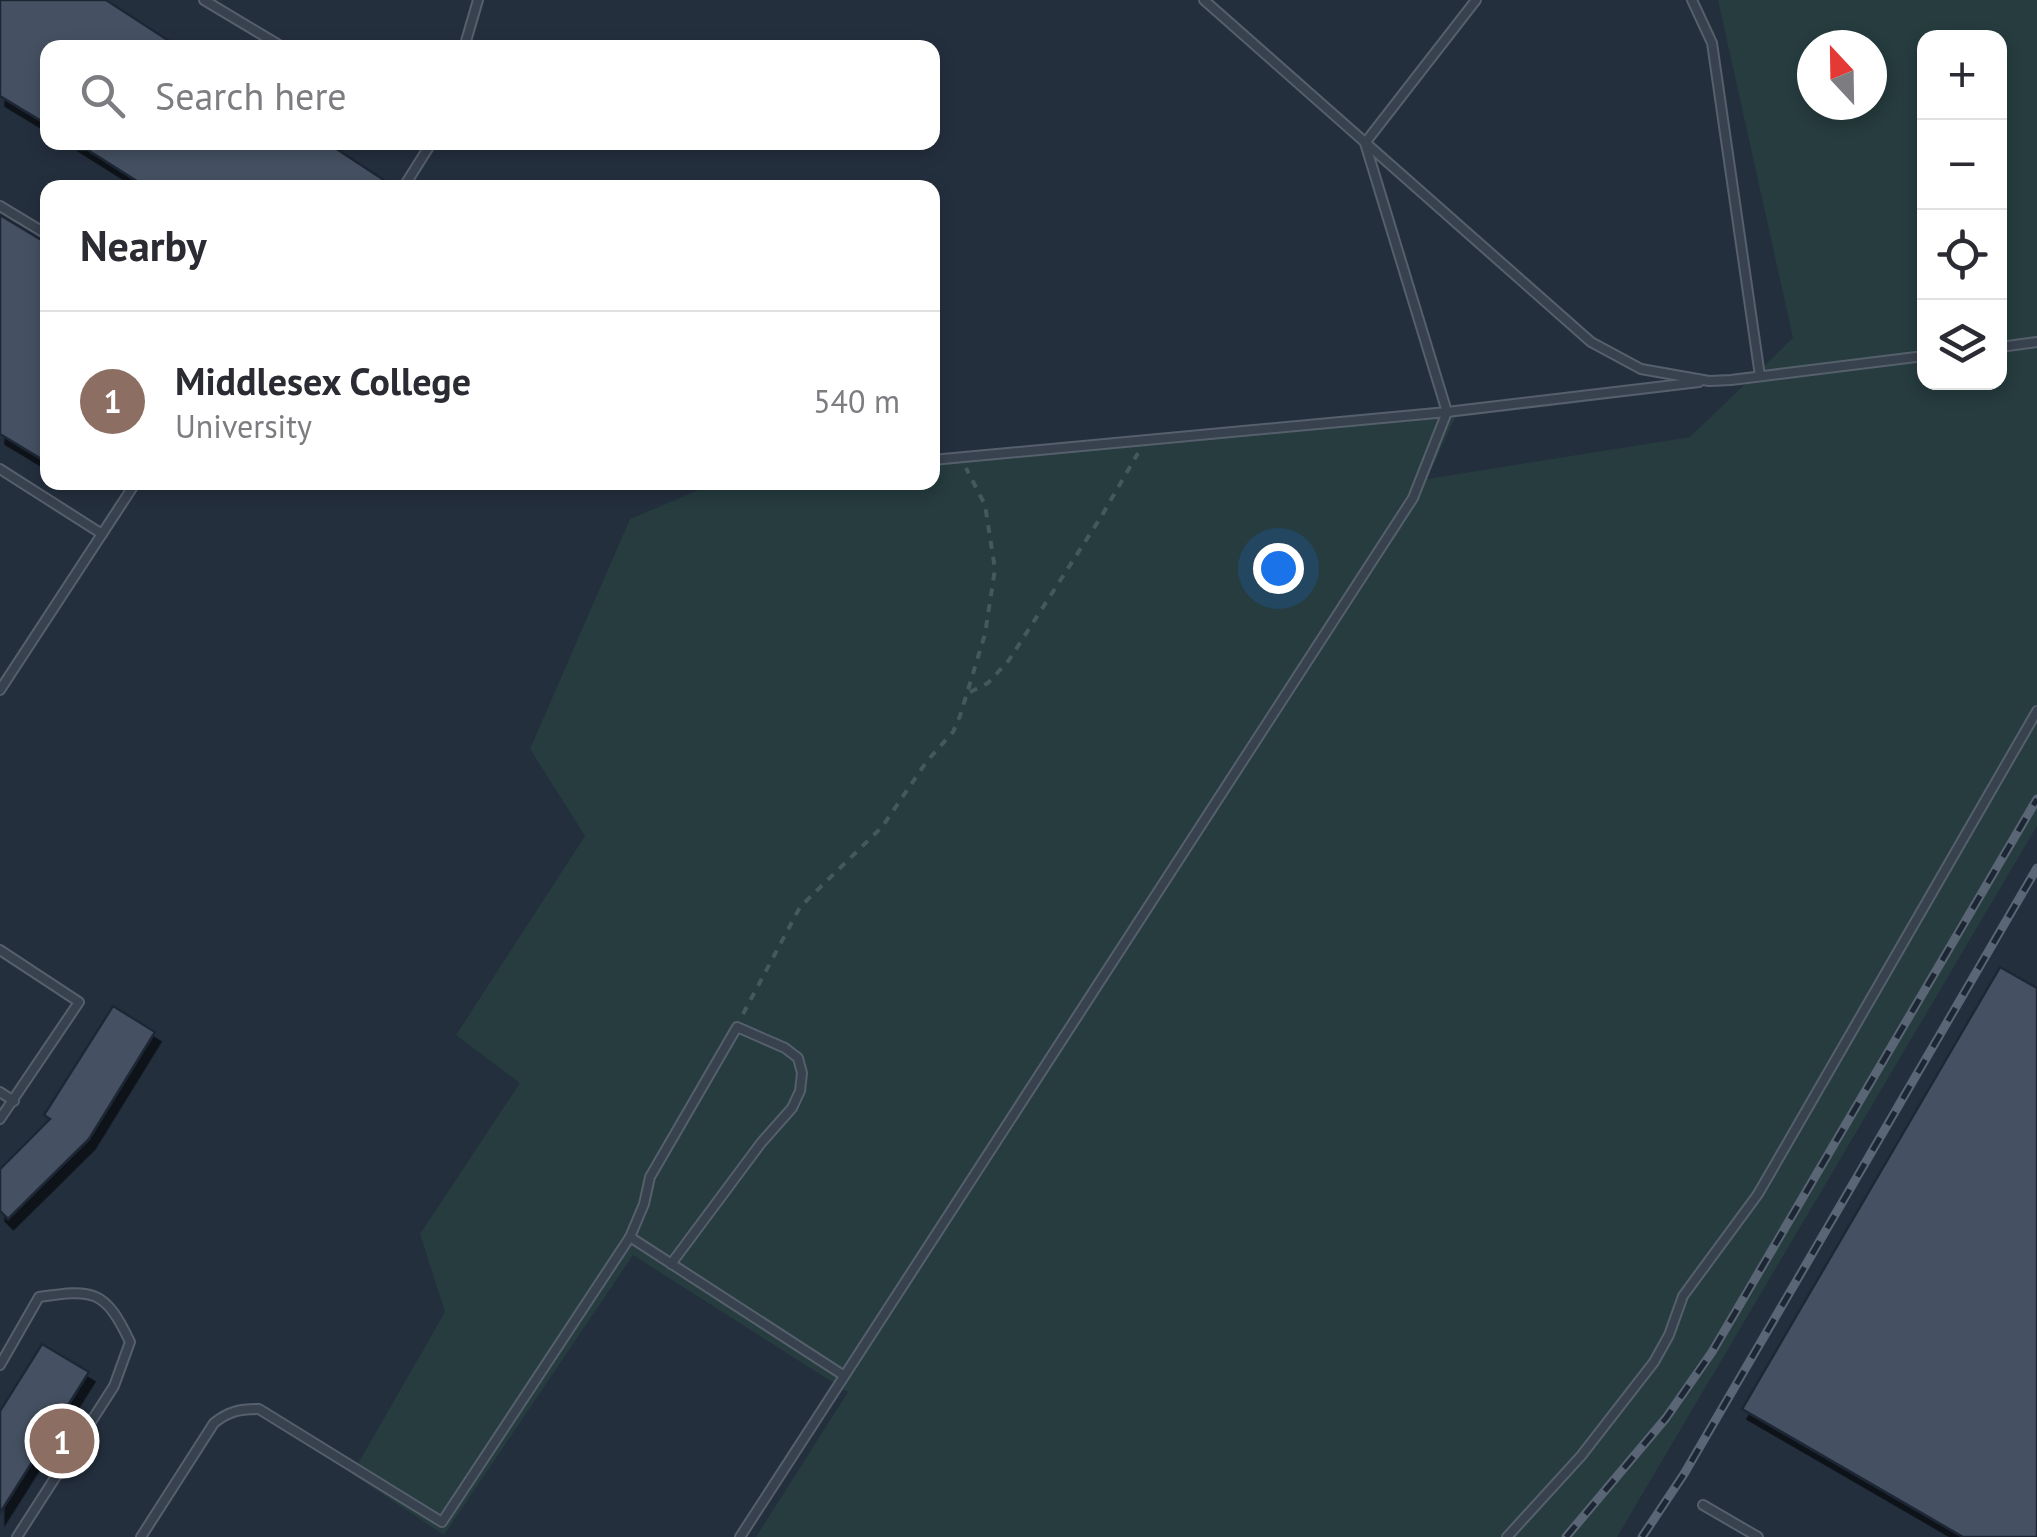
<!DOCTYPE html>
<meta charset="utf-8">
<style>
body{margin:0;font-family:"PT Sans",sans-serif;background:#f7f7f7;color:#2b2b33}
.controls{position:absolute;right:30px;top:30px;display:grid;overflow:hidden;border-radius:20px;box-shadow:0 5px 15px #0003}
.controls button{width:90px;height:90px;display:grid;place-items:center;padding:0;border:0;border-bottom:2px solid #e1e1e2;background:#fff;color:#2b2b33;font:50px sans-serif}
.compass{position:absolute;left:1797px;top:30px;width:90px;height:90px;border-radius:50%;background:#fff;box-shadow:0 5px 15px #0003;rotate:338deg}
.you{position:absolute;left:1278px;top:568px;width:35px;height:35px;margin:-25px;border:8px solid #fff;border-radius:50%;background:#1a73e8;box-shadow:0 0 0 15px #1a73e833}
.badge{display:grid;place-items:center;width:65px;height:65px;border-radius:50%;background:#56698c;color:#fff;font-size:32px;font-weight:700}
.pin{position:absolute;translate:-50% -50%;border:5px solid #fff;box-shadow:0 2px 10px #0006}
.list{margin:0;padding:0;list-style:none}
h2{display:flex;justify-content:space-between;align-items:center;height:130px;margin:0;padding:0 40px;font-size:42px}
h2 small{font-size:32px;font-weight:400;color:#7c7c81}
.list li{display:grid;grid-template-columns:65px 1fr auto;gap:30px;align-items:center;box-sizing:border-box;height:180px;padding:0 40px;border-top:2px solid #e1e1e2}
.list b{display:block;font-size:38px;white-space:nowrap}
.list p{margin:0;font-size:32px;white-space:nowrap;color:#7c7c81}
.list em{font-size:32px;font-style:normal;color:#7c7c81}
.icon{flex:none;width:55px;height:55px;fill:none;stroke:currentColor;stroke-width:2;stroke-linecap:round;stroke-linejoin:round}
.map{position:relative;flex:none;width:2037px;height:1537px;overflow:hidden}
.search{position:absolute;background:#fff;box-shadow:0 5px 15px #0003;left:40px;top:40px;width:900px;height:110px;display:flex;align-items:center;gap:25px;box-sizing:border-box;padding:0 35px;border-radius:20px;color:#7c7c81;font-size:38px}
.panel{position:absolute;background:#fff;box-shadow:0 5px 15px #0003;left:40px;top:180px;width:900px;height:310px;border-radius:20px}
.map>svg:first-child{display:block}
.green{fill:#263c3f;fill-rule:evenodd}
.building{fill:#455162;stroke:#1f2835;stroke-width:2.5;filter:url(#shadow)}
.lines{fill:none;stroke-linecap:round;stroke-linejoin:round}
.lane-casing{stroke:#565f6c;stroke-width:12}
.path{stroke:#44595c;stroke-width:4;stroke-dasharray:8 8;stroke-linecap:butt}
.lane{stroke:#38414e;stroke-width:8}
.rail-casing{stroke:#5a6575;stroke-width:9}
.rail{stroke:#1d2633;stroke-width:5;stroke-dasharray:15;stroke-linecap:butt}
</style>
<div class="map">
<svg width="2037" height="1537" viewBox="0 0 2037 1537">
<defs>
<filter id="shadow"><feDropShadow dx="5.5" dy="10" stdDeviation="0" flood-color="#0009"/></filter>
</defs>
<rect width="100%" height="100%" fill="#242f3e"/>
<path class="green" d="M 1718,0 L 2037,0 L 2037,826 L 1617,1537 L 756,1537 L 848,1392 L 633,1255 L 444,1535 L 352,1474 L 445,1312 L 420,1234 L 520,1083 L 456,1035 L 585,836 L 530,749 L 630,519 L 715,483 L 932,482 L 933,458 L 1458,411 L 1427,479 L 1690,437 L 1793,338 ZM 1924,38 L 2000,38 L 2000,382 L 1924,382 ZM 1812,45 L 1872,45 L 1872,105 L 1812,105 Z"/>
<g class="building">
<polygon points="0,0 106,0 180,48 48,48 48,125 0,96"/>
<polygon points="75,142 326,142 396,188 148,188"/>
<polygon points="0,215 48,244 48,463 0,434"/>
<polygon points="2000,967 2037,988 2037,1537 1963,1537 1742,1409"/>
<polygon points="113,1006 155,1032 89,1139 8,1219 0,1211 0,1169 50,1119 44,1115"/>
<polygon points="42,1344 89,1372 0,1513 0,1411"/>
</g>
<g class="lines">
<g class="lane-casing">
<g id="lane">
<polyline points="204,0 284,48"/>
<polyline points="1204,0 1591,342 1641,369 1709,381 1731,380 1924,356"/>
<polyline points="1692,0 1712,43 1760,376"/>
<polyline points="464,48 478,0"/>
<polyline points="403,188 432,142"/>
<polyline points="0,206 48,235"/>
<polyline points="2000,347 2037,342"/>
<polyline points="932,460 1447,412 1699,382"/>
<polyline points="0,469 102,534"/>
<polyline points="0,690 136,482"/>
<polyline points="0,950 79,1002 0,1119"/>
<polyline points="0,1092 14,1101"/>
<polyline points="630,1237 644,1204 650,1177 737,1027 785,1048 798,1058 802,1073 800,1091 792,1108 761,1143 671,1264"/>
<path d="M 0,1365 L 39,1297 C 93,1289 105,1289 130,1342 L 114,1386 L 17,1537"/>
<polyline points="1703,1505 1758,1537"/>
<path d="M 141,1537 L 214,1423 C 229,1411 240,1409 259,1409 L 442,1522 L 630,1237 L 843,1375"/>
<polyline points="740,1537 1413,498 1447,412 1365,143 1476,0"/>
<polyline points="1507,1537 1581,1456 1654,1362 1669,1335 1683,1296 1758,1194 2037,711"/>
</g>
</g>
<g class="path">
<polyline points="970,692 988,683 1009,660 1101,517 1138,453"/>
<polyline points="743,1014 800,907 882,827 927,761 953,732 960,716 985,634 995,569 985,505 966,468"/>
</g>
<use href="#lane" class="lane"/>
<g class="rail-casing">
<g id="rail">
<polyline points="1566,1537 1666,1418 1712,1352 2037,799"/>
<polyline points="1642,1537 1684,1474 2037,868"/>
</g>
</g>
<use href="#rail" class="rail"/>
</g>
</svg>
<div class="controls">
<button>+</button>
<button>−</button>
<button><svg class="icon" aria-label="locate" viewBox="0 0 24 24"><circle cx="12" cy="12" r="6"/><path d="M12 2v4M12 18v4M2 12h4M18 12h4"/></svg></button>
<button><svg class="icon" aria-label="layers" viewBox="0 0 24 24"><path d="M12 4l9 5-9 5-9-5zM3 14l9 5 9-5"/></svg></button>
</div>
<svg class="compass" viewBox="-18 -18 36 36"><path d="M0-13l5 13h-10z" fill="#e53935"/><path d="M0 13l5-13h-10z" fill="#7c7c81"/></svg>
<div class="you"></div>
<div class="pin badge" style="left:62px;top:1441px;background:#8d6e63">1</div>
<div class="search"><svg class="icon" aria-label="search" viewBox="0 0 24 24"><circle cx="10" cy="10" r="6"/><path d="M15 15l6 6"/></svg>Search here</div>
<section class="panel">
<h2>Nearby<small></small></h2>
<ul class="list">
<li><span class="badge" style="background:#8d6e63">1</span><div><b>Middlesex College</b><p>University</p></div><em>540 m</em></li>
</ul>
</section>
</div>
